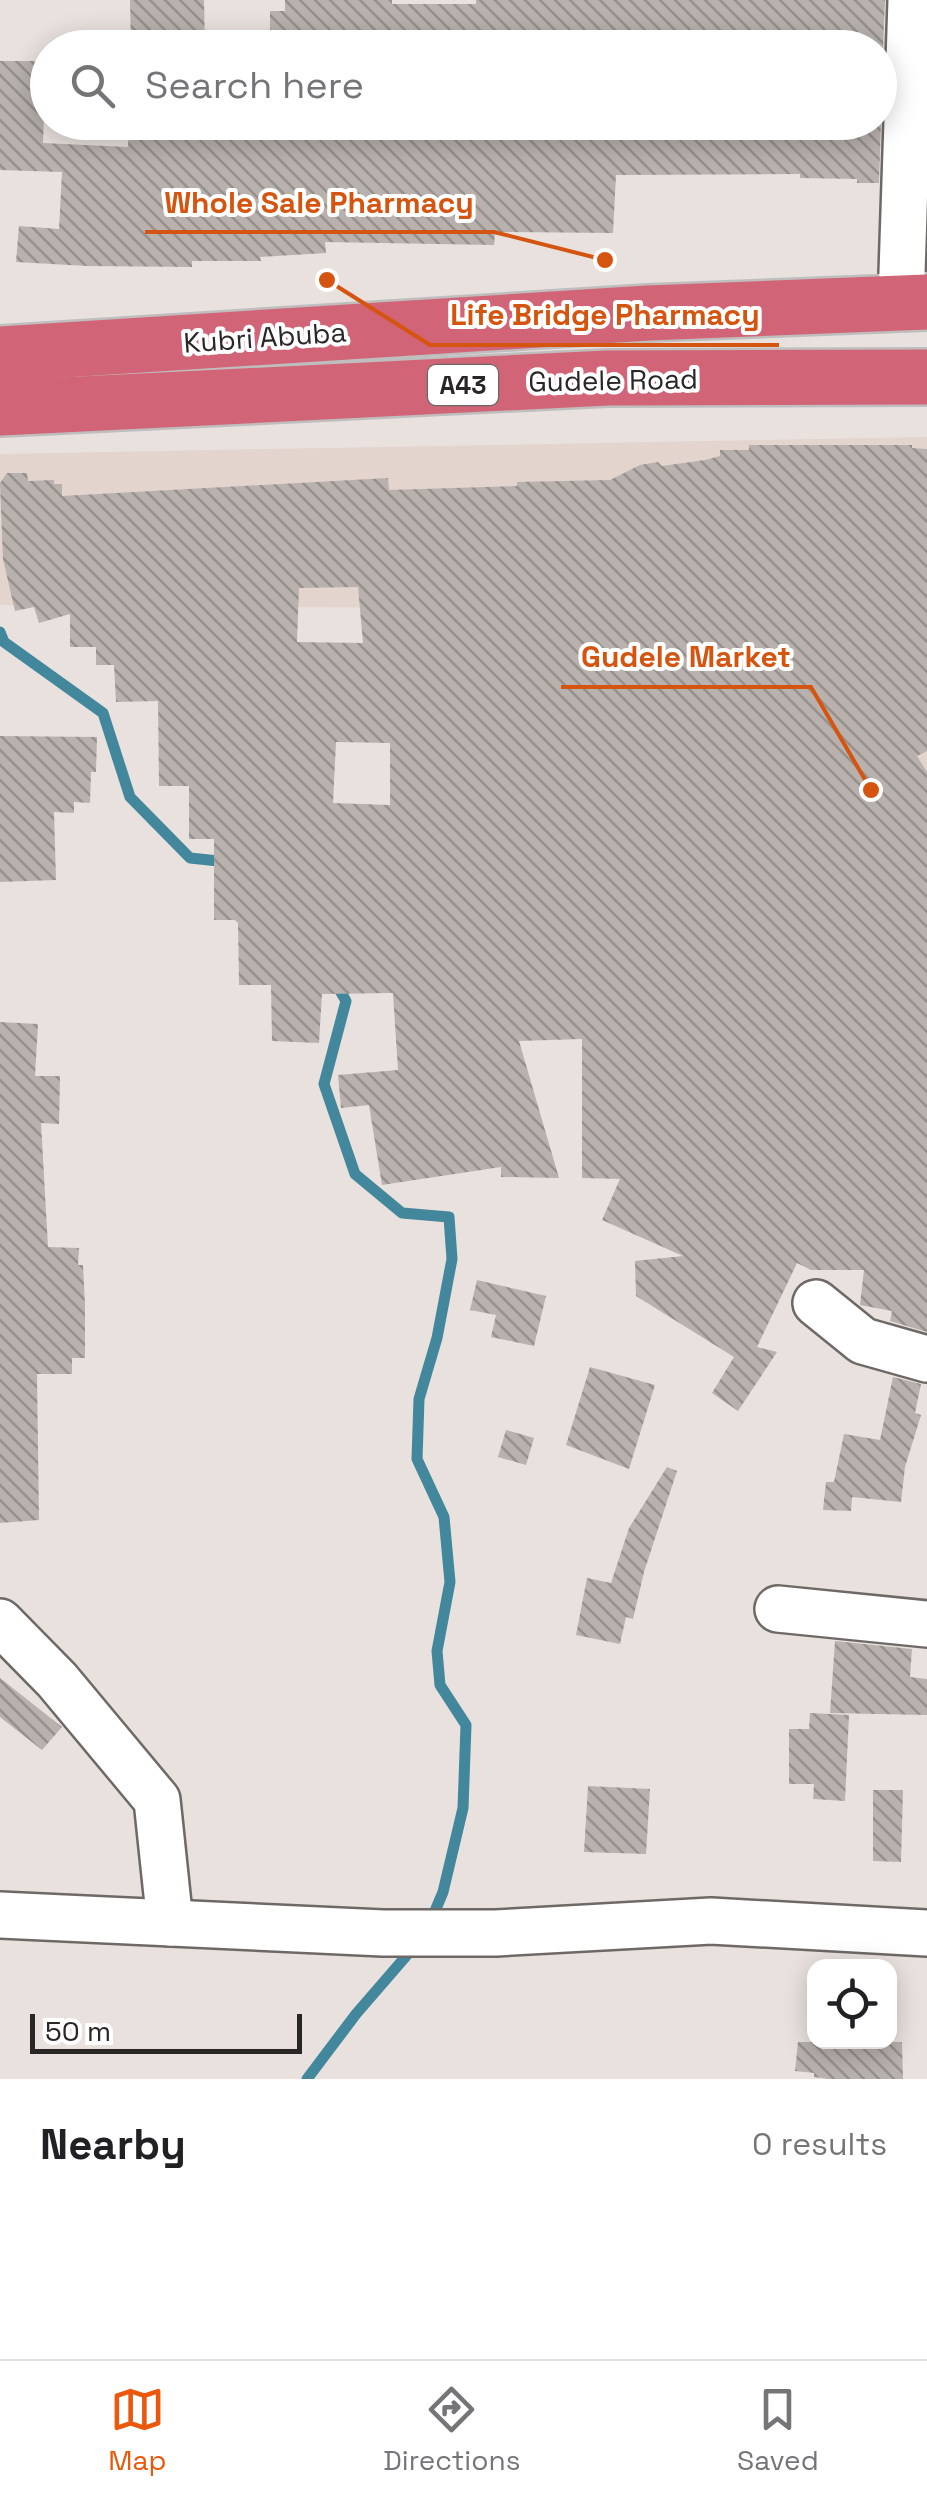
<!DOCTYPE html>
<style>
body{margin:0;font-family:"Space Grotesk",sans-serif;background:#f2f2f2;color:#202124}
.controls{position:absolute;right:30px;bottom:30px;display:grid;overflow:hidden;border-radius:20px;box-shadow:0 5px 25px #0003}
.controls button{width:90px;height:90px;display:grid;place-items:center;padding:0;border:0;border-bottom:2px solid #e0e0e0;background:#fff;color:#202124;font:50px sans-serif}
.scale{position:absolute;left:30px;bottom:25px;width:272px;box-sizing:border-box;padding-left:10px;border:5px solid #292726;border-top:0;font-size:28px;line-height:35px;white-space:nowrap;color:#292726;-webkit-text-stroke:8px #fff;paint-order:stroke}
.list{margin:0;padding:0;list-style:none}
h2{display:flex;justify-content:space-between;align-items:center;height:130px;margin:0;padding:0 40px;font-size:42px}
h2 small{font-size:32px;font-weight:400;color:#757577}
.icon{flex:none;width:55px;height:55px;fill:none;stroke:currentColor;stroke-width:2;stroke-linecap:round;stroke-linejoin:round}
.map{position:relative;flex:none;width:927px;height:2079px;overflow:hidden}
.search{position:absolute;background:#fff;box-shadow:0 5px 25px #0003;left:30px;right:30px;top:30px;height:110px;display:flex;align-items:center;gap:25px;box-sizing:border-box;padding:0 35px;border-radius:55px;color:#757577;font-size:38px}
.sheet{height:280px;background:#fff}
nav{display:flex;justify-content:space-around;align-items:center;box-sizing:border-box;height:140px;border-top:2px solid #e0e0e0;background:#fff;font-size:28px;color:#757577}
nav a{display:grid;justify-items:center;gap:5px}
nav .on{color:#ea580c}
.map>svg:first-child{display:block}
.built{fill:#e3d4ce}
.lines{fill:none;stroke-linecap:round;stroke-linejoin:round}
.stream{stroke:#42879b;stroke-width:11}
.building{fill:url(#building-back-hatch);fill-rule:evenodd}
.minor-casing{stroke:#6e6966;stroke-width:50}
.highway-casing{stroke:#bfbebe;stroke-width:60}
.minor{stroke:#fff;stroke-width:45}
.highway{stroke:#d26477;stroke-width:55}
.labels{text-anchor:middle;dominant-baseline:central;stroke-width:8;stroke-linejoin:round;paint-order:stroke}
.shield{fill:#fff;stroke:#696867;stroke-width:2.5}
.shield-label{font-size:25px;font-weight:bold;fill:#292726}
.street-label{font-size:28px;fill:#292726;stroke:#fff}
.leader{fill:none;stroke:#d5540f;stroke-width:4}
.callout-dot{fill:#d5540f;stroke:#fff;stroke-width:4}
.callout-label{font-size:30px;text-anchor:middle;font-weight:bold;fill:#d5540f;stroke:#fff;stroke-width:8;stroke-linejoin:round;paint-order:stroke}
</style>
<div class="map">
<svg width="927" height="2079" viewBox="0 0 927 2079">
<defs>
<pattern id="building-back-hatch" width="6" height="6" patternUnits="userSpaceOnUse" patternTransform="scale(2.5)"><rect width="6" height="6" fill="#b8b1ae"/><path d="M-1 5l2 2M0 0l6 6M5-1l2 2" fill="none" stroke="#96908d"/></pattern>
</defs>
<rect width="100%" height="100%" fill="#e8e1de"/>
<polygon class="built" points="927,437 927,970 704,610 0,605 0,454"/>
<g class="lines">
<g class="stream">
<polyline points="0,632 4,642 103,713 130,797 190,858 228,862"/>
<polyline points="335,982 346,1001 324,1084 355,1174 402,1213 449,1217 452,1259 437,1338 419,1399 417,1459 444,1517 450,1582 437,1651 440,1685 466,1725 463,1808 443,1892 430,1923"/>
<polyline points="307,2079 356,2014 414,1947"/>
</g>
</g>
<g class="building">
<polygon points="130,0 204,0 205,48 131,48"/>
<polygon points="285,0 392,0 392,4 476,4 476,0 885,0 883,48 278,48 278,39 270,39 270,11 285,11"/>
<polygon points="0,61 46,61 43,143 128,147 129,123 203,125 202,135 264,135 264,122 302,122 302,131 386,126 386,122 881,122 879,183 857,183 857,179 800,178 800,174 616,175 613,233 495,232 494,245 325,242 326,253 260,257 261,261 192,261 192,267 87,266 16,262 19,226 59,229 62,172 0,170"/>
<path d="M 749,445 L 912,445 L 912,448 L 927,449 L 927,751 L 917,756 L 927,772 L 927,1332 L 890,1321 L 892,1311 L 860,1305 L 864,1270 L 811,1270 L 797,1263 L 757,1347 L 777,1352 L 738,1411 L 712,1393 L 734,1357 L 636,1296 L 635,1261 L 683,1256 L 602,1220 L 620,1179 L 582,1178 L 582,1039 L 519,1041 L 559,1178 L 501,1177 L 501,1167 L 382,1185 L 369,1105 L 341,1108 L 338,1075 L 398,1070 L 393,993 L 322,994 L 319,1043 L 272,1041 L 271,985 L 239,985 L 238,923 L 235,920 L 214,920 L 214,839 L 189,839 L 189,786 L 159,786 L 158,701 L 116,702 L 114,665 L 96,665 L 96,647 L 70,647 L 70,614 L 39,623 L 34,607 L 15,611 L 3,559 L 0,483 L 7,473 L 27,473 L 28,481 L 54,480 L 54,484 L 62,484 L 62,496 L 388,478 L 389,490 L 517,486 L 517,482 L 610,480 L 640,465 L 658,462 L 662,466 L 705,460 L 720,456 L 720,450 L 749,450 ZM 358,587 L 363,643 L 297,642 L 299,588 ZM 336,742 L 390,743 L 390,805 L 333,803 Z"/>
<polygon points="0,736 97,737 96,772 91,772 90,803 74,802 74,813 54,812 56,880 0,882"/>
<polygon points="0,1022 38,1024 35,1076 60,1076 59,1124 41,1123 48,1247 79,1248 78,1265 83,1265 85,1305 85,1358 72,1358 72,1374 37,1374 39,1520 0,1523"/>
<polygon points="477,1280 546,1296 534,1346 491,1337 496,1315 470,1310"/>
<polygon points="590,1367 655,1385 629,1469 566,1445"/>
<polygon points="893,1377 921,1384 915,1413 921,1415 905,1467 901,1502 852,1497 851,1511 823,1510 826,1482 834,1482 844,1434 880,1440"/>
<polygon points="506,1430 534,1438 526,1465 498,1457"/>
<polygon points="667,1467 677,1471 644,1572 633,1619 626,1617 620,1644 576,1635 587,1578 611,1583 629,1528"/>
<polygon points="835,1641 912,1649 910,1677 927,1679 927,1715 830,1713"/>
<polygon points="0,1678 62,1727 42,1750 0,1717"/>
<polygon points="810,1713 849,1715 845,1801 813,1799 814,1784 789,1784 789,1729 809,1729"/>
<polygon points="588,1786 650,1789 646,1854 584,1852"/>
<polygon points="873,1790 903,1790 901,1862 873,1861"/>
<polygon points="798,2042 902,2042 903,2079 828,2079 814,2077 814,2073 795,2071"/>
</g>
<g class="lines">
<g class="minor-casing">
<g id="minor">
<polyline points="901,303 911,0"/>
<polyline points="816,1303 863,1341 927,1359"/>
<polyline points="778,1609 927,1624"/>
<polyline points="0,1622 57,1680 157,1800 170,1923"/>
<polyline points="0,1915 383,1933 496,1933 711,1921 927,1933"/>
</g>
</g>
<g class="highway-casing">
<g id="highway">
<polyline points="0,354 648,313 927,302"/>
<polyline points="0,408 607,378 927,377"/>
</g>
</g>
<use href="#minor" class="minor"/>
<use href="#highway" class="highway"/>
</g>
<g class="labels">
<rect class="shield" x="428" y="365" width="70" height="40" rx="8"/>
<g class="shield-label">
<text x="463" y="385">A43</text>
</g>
<g class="street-label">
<text transform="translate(265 337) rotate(-4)">Kubri Abuba</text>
<text transform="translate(613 380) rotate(-1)">Gudele Road</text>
</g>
</g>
<path class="leader" d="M605 260L494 232H145M327 280L430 345H779M871 790L811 687H561"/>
<g class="callout-dot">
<circle cx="605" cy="260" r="10"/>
<circle cx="327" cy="280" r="10"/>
<circle cx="871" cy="790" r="10"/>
</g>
<g class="callout-label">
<text x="319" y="213">Whole Sale Pharmacy</text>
<text x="605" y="325">Life Bridge Pharmacy</text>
<text x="686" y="667">Gudele Market</text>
</g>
</svg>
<div class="controls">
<button><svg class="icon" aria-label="locate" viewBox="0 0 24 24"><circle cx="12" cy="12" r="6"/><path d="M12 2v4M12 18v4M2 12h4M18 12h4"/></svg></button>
</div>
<div class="scale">50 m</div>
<div class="search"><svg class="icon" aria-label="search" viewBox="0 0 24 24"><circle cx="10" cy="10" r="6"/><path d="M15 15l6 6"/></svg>Search here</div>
</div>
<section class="sheet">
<h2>Nearby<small>0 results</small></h2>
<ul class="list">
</ul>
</section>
<nav>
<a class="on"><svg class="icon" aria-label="map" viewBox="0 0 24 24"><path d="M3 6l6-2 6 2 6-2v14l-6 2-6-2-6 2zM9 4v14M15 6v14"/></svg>Map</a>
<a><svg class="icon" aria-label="directions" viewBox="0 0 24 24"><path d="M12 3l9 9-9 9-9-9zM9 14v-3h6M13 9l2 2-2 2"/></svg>Directions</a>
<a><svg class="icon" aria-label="saved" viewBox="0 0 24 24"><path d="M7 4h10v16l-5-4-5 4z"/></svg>Saved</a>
</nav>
